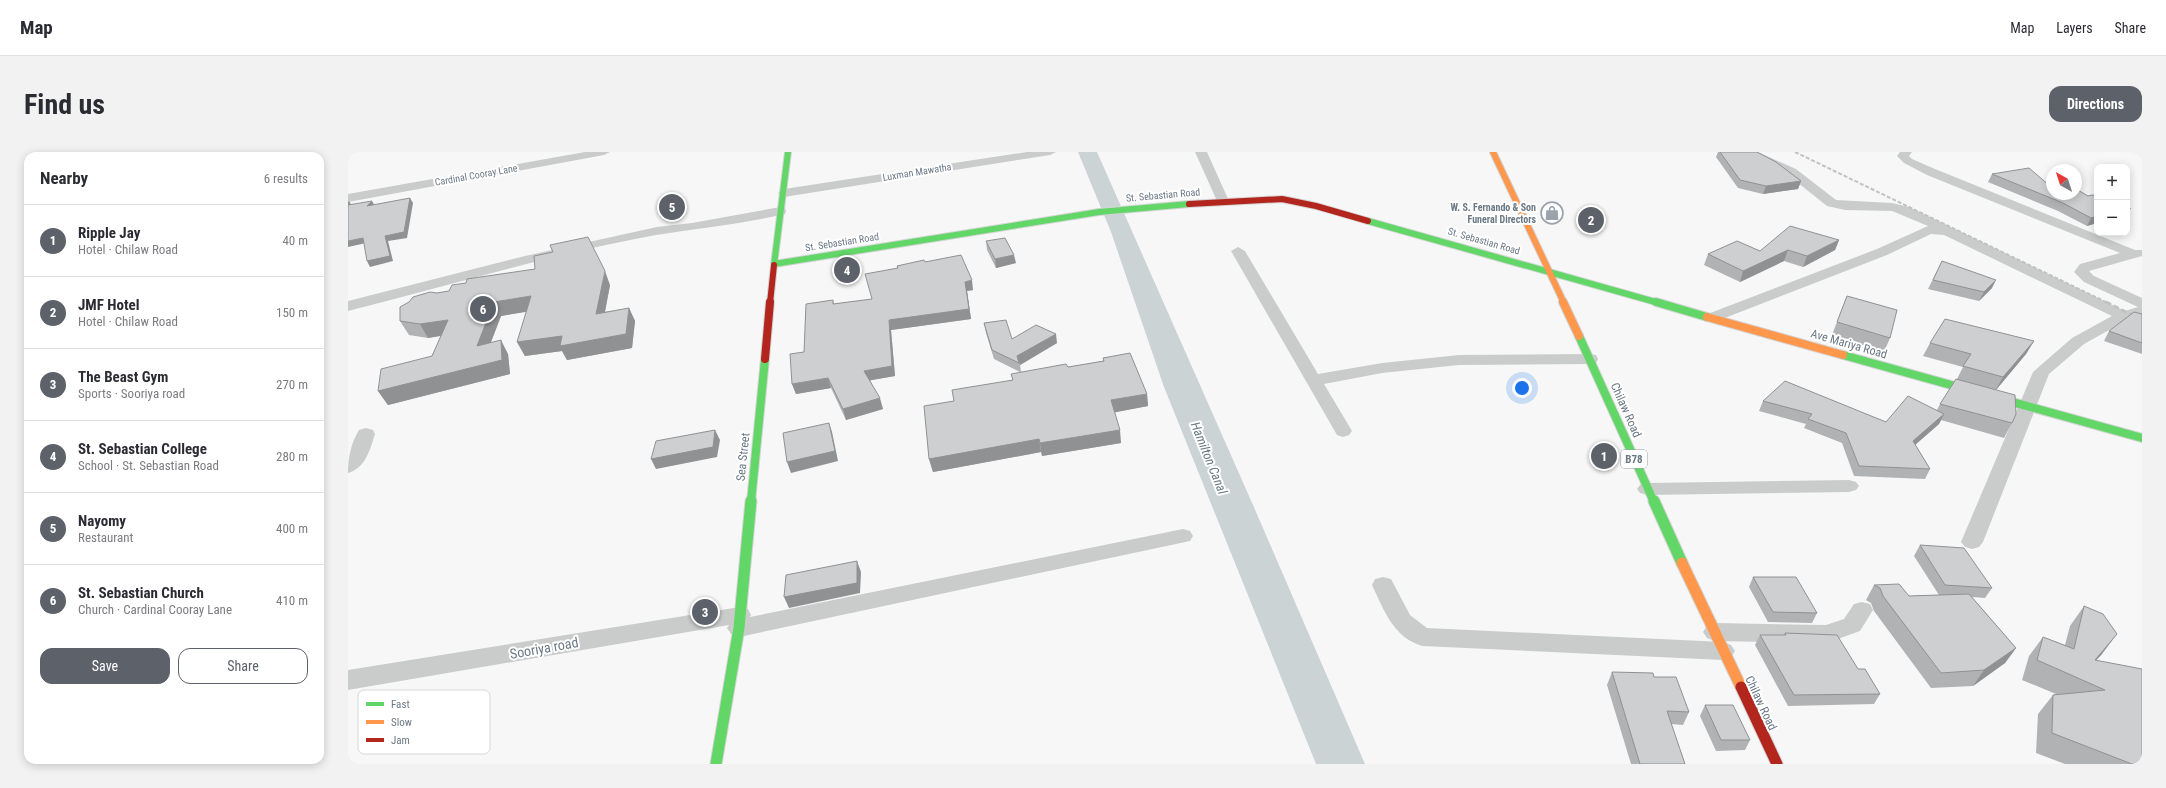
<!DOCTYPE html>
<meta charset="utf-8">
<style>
body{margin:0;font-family:"Roboto Condensed",sans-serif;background:#f2f2f3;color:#2b2b33}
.controls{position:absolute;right:12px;top:12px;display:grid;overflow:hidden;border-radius:8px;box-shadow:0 2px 10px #0003}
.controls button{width:36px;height:36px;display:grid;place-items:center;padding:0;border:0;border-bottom:1px solid #e1e1e2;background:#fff;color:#2b2b33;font:20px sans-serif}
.compass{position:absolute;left:1698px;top:12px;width:36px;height:36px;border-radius:50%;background:#fff;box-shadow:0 2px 10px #0003;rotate:321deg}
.you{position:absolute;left:1174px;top:236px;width:14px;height:14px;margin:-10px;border:3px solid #fff;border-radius:50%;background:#1a73e8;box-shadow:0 0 0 6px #1a73e833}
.badge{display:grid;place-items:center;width:26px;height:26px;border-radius:50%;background:#5d616a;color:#fff;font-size:13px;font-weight:700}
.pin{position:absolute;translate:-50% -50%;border:2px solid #fff;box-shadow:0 1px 4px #0006}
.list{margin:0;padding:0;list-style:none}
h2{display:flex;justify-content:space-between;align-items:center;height:52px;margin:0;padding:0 16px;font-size:17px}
h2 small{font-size:13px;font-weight:400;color:#7c7c81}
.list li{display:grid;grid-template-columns:26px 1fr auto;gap:12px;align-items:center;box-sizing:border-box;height:72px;padding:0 16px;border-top:1px solid #e1e1e2}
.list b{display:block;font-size:15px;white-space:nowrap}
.list p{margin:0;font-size:13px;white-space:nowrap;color:#7c7c81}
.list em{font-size:13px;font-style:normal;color:#7c7c81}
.actions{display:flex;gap:8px;padding:12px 16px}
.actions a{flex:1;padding:9px 0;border:1px solid #5d616a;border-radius:12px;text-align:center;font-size:14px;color:#5d616a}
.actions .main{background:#5d616a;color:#fff}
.map{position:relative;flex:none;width:1794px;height:612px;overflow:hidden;border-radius:12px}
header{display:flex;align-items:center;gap:24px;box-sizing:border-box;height:56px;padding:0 20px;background:#fff;border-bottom:1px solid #e1e1e2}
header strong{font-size:19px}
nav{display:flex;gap:22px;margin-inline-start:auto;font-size:14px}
.intro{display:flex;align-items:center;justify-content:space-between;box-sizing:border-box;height:96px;padding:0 24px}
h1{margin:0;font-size:28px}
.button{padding:10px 18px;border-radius:12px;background:#5d616a;color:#fff;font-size:14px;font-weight:700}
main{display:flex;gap:24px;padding:0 24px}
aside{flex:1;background:#fff;border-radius:12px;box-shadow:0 2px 10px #0003}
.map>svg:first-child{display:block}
.water{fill:#ccd3d5}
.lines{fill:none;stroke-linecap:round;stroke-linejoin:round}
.fast-far2-casing{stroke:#d4d5d6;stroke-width:8}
.fast-far1-casing{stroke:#d4d5d6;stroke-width:10}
.fast-casing{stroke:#d4d5d6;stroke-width:13}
.slow-far2-casing{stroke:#d4d5d6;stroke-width:8}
.slow-far1-casing{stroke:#d4d5d6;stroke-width:10}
.slow-casing{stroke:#d4d5d6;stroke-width:13}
.jam-far2-casing{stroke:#d4d5d6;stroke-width:8}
.jam-far1-casing{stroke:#d4d5d6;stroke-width:10}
.jam-casing{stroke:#d4d5d6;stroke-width:13}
.street{fill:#cacccc;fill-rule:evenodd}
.fast-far2{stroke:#63d668;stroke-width:6}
.fast-far1{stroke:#63d668;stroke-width:8}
.fast{stroke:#63d668;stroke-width:11}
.slow-far2{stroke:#ff974d;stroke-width:6}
.slow-far1{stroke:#ff974d;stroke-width:8}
.slow{stroke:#ff974d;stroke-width:11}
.jam-far2{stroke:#b3261e;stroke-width:6}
.jam-far1{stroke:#b3261e;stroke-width:8}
.jam{stroke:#b3261e;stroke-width:11}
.rail-far1{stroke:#c1c2c3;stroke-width:2;stroke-dasharray:4 2;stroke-linecap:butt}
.rail{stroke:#c1c2c3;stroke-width:3;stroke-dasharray:5.5 3;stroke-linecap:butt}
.wall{fill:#b1b2b3}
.shaded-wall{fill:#909192}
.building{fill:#cecfd0;stroke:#909192}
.labels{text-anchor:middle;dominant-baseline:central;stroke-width:4;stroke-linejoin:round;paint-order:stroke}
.far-street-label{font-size:10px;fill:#6a7885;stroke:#fff}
.far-poi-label{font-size:10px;font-weight:bold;fill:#6a7885;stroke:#fff;text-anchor:end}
.shield{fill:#fff;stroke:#97a0aa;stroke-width:1}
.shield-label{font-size:11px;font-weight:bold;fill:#6a7885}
.street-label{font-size:12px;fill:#6a7885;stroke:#fff}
.water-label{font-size:13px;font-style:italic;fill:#667880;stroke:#fff}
.near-street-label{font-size:14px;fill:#6a7885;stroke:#fff}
.key{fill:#fff;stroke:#d2d6da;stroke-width:1}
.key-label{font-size:11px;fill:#6a7885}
</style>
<header>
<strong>Map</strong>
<nav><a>Map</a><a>Layers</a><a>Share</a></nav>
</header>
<div class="intro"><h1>Find us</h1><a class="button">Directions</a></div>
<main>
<aside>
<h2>Nearby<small>6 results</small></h2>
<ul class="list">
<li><span class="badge">1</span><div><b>Ripple Jay</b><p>Hotel · Chilaw Road</p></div><em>40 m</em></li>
<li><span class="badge">2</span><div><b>JMF Hotel</b><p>Hotel · Chilaw Road</p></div><em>150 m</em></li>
<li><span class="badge">3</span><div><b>The Beast Gym</b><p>Sports · Sooriya road</p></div><em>270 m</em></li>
<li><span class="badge">4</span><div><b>St. Sebastian College</b><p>School · St. Sebastian Road</p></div><em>280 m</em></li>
<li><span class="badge">5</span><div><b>Nayomy</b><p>Restaurant</p></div><em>400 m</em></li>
<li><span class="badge">6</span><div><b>St. Sebastian Church</b><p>Church · Cardinal Cooray Lane</p></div><em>410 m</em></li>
</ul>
<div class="actions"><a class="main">Save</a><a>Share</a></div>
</aside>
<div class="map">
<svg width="1794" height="612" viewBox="0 0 1794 612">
<rect width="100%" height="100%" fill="#f7f7f7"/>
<polygon class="water" points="730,0 749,0 905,353 1017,612 968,612 816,235 763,80"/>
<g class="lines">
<g class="fast-far2-casing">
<g id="fast-far2">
<polyline points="1020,69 1311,151"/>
<polyline points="426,112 751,60 841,52"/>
<polyline points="426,113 440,0"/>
</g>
</g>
<g class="fast-far1-casing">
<g id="fast-far1">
<polyline points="1308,150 1359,165"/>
<polyline points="1231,184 1306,350"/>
<polyline points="1495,203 1794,286"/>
<polyline points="403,350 417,207"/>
</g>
</g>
<g class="fast-casing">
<g id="fast">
<polyline points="1306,349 1334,411"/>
<polyline points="368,612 391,476 403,349"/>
</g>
</g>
<g class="slow-far2-casing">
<polyline id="slow-far2" points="1145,0 1216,151"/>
</g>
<g class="slow-far1-casing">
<g id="slow-far1">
<polyline points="1215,150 1231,184"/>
<polyline points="1359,165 1495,203"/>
</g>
</g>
<g class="slow-casing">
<polyline id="slow" points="1334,411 1393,535"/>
</g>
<g class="jam-far2-casing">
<g id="jam-far2">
<polyline points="841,52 934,47 968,54 1020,69"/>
<polyline points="422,151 426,113"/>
</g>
</g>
<g class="jam-far1-casing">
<polyline id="jam-far1" points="417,207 422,150"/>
</g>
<g class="jam-casing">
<polyline id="jam" points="1393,535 1429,612"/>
</g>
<g class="street">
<polygon points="237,0 262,0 256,3 0,50 0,42"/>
<polygon points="679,0 708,0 702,3 436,45 430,41 436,37"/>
<polygon points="847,0 859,0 881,49 880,52 870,52 869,49"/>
<polygon points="1552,0 1564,0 1561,4 1564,7 1587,17 1787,98 1794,98 1794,104 1741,119 1746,124 1794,146 1794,164 1781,167 1736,192 1701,222 1635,390 1631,395 1624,397 1617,395 1613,390 1685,220 1724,186 1764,164 1596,83 1583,82 1539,103 1369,169 1357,169 1355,166 1357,163 1529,97 1580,74 1544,59 1497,58 1479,54 1440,23 1408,7 1406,5 1412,1 1448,17 1488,48 1544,51 1561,55 1777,159 1790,155 1736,130 1726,120 1732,112 1772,101 1579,23 1556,11 1549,4"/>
<path d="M 432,55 L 437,56 L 438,59 L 437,62 C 394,72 351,76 308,83 C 204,102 103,133 0,159 L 0,149 L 177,104 L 309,75 L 344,71 Z"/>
<polygon points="890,95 897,99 970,222 1034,211 1111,203 1242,202 1248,203 1250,207 1248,211 1242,212 1111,213 1034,221 976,232 1004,279 1001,283 995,285 989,283 883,99"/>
<path d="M 18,276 L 25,278 L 27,282 C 22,297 18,316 0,321 C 0,306 3,291 11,278 Z"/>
<polygon points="1501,328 1508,330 1511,334 1508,338 1501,340 1299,343 1292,341 1289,337 1292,333 1299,331"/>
<polygon points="835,377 842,379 845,384 842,389 391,485 383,482 379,476 381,473 0,538 0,518 392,455 400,457 403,463 402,465"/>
<path d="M 1035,425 L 1043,427 L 1062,463 L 1079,476 L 1375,490 L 1383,493 L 1387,499 L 1383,505 L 1375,508 L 1074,494 C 1045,485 1036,458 1024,433 L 1027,427 Z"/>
<polygon points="1514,450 1522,452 1525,458 1512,479 1479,491 1367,489 1359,486 1355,480 1359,474 1367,471 1478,473 1496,467 1506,452"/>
</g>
<use href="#fast-far2" class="fast-far2"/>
<use href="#fast-far1" class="fast-far1"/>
<use href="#fast" class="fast"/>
<use href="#slow-far2" class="slow-far2"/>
<use href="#slow-far1" class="slow-far1"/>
<use href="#slow" class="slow"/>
<use href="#jam-far2" class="jam-far2"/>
<use href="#jam-far1" class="jam-far1"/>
<use href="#jam" class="jam"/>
<polyline class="rail-far1" points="1447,0 1760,151"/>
<polyline class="rail" points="1758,150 1794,168"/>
</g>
<g class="wall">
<polygon points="1370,0 1409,0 1453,29 1450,37 1415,42 1390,36 1368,5"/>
<polygon points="1644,22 1702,34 1728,42 1749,71 1739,74 1710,59 1640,30"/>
<polygon points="1491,88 1487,98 1455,115 1436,109 1392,130 1356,113 1360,102 1412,99"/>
<polygon points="638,89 668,111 648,116 639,98"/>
<polygon points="1594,109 1644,136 1631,149 1580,137"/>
<polygon points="577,110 625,138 619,139 623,167 543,178 547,224 522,228 535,257 498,268 483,236 448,242 444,232 456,200 485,148 486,152 524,147 549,116 549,114"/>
<polygon points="187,117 262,133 257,160 281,156 287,169 284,196 219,208 214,199 177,204 169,190 179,159 153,164 143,190 160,202 162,222 40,253 30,239 84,204 93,184 80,186 61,183 52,169 89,141 101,139 118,131"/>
<polygon points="1499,144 1542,186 1536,200 1484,183"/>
<polygon points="1794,162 1794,202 1756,189 1761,179"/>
<polygon points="636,171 664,187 709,191 672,213 673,220 720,215 755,209 755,206 799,242 800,254 766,260 773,291 694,304 693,300 585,320 581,307 606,249 664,228 672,220 646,207 638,181"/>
<polygon points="1686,189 1678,202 1648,238 1664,271 1656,286 1593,268 1591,272 1567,293 1582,317 1577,327 1506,324 1494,291 1456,276 1458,272 1411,259 1415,249 1538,270 1589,258 1592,252 1609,227 1615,215 1575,204 1582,191"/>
<polygon points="1572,393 1644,436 1637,446 1624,445 1668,496 1657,511 1625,534 1583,536 1526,459 1523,451 1518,448 1526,433 1561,444 1591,443 1566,404"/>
<polygon points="1405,425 1469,461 1464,471 1420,470 1401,435"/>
<polygon points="1736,454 1754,502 1748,508 1794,612 1717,612 1688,601 1690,562 1705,543 1708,542 1674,528 1681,504 1695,485 1717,493 1722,474"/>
<polygon points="1437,481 1510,517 1532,542 1526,552 1440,554 1407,493 1412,483 1436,483"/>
<polygon points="1264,520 1341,560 1335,573 1323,572 1337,612 1283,612 1259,533"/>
<polygon points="1357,553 1402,588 1397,598 1368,599 1352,564"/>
</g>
<g class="shaded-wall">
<polygon points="1453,29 1450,37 1415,42 1418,34"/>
<polygon points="62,46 65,51 59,86 40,89 45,109 22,115 19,109"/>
<polygon points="1,49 4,54 0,58 0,50"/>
<polygon points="24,49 27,54 19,54"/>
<polygon points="1779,56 1783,56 1779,62"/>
<polygon points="1749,64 1749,71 1739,74 1743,66"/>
<polygon points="15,86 18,91 0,95 0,89"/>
<polygon points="1491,88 1487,98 1455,115 1459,104"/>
<polygon points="1440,98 1436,109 1392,130 1395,119"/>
<polygon points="666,103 668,111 648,116 647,107"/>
<polygon points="257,119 262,133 254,175 248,162"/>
<polygon points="624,128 625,138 619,139 623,167 543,178 547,224 519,229 516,219 541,168 617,130"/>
<polygon points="1648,128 1644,136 1631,149 1636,140"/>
<polygon points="183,144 190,158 153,164 136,208 129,194 146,150"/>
<polygon points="281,156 287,169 284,196 219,208 214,199 177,204 169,190"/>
<polygon points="100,168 108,181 80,186 72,172"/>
<polygon points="708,182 709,191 672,213 669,204"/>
<polygon points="153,188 160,202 162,222 40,253 30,239"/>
<polygon points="1686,189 1678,202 1647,239 1655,225"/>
<polygon points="480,226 483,236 448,242 444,232"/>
<polygon points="799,242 800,254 764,261 763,248"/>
<polygon points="532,246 535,257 498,268 495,257"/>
<polygon points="1596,262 1591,272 1560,299 1565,289"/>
<polygon points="481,271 484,280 490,309 443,321 439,310"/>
<polygon points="367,278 372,288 369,305 308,317 303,307"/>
<polygon points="772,278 773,291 694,304 692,291"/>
<polygon points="691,287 693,300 585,320 581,307"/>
<polygon points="509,409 513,420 512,441 441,456 436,445"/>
<polygon points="1769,482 1754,502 1731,527 1747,508"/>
<polygon points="1668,496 1657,511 1625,534 1636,518"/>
</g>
<g class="building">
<polygon points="1372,0 1409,0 1428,10 1453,29 1418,34 1392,28"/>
<polygon points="1681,16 1702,34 1704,34 1704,42 1728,42 1728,37 1740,44 1744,43 1749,44 1749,64 1743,66 1715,51 1644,22"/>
<polygon points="62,46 56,80 37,84 42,104 19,109 15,86 0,89 0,53 24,49 19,54"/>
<polygon points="1442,74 1491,88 1459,104 1440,98 1395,119 1360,102 1389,89 1412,99"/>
<polygon points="240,85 257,119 248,162 281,156 278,182 212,194 214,184 169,190 183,144 146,150 129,194 153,188 154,208 30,239 33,217 84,204 100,168 72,172 52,169 52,155 61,150 65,145 82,140 89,141 101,139 104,133 118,131 119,127 187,117 186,104 205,100 202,93"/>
<polygon points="657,86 666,103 647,107 638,89"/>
<polygon points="613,103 624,128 617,130 621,157 541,168 544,214 516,219 532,246 495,257 480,226 444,232 442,202 456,200 458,152 485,148 485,152 524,147 517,122 550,116 549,114 576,108 577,110"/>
<polygon points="1594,109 1648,128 1636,140 1585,128"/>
<polygon points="1499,144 1549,158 1542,186 1489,170"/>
<polygon points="1786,160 1794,162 1794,191 1761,179"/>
<polygon points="1597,167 1686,189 1655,225 1615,214 1623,202 1582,191"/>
<polygon points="658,168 664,187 688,173 708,182 669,204 671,211 644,198 636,171"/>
<polygon points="782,201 799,242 763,248 772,278 692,291 691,287 581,307 576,254 606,249 604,238 665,228 663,222 718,212 720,215 756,209 755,206"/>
<polygon points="1608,227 1667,243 1668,262 1664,271 1592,252"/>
<polygon points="1437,229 1538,270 1560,244 1596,262 1565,289 1582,317 1511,314 1498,281 1460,267 1464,262 1415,249"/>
<polygon points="481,271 487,299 439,310 435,281"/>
<polygon points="367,278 365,295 303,307 308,289"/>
<polygon points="1572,393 1616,396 1644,436 1597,433"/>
<polygon points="509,409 509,431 436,445 438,423"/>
<polygon points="1405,425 1448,425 1469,461 1425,460"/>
<polygon points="1551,432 1561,444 1621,442 1668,496 1636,518 1593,521 1535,444 1532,436 1526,433"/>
<polygon points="1736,454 1755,462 1769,482 1747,508 1794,517 1794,612 1784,612 1704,581 1705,543 1757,538 1689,508 1695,485 1726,497"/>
<polygon points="1437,481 1489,483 1510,517 1517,517 1532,542 1446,543 1412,483 1438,483"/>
<polygon points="1264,520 1305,521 1306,525 1328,525 1341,560 1319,559 1337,612 1292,612"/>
<polygon points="1357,553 1385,553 1402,588 1373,588"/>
</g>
<defs>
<g id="shop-ring" transform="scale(1.15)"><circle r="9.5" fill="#fff" stroke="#9ba4ad" stroke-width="1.5"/><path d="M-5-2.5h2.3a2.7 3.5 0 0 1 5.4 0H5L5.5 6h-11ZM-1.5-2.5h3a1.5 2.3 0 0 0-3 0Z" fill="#9ba4ad"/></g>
</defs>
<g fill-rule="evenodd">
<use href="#shop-ring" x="1204" y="61"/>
</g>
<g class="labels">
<g class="far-street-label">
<text transform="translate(569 20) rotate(-9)">Luxman Mawatha</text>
<text transform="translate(128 23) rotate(-10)">Cardinal Cooray Lane</text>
<text transform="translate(815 43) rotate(-5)">St. Sebastian Road</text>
<text transform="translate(1136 89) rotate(16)">St. Sebastian Road</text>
<text transform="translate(494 90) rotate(-9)">St. Sebastian Road</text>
</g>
<g class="far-poi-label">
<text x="1188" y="55">W. S. Fernando &amp; Son<tspan x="1188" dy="12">Funeral Directors</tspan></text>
</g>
<rect class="shield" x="1273" y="298" width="26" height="18" rx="3"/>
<g class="shield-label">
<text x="1286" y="307">B78</text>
</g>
<g class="street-label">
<text transform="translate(1501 192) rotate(16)">Ave Mariya Road</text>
<text transform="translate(1278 258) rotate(66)">Chilaw Road</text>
<text transform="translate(395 305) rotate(-84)">Sea Street</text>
<text transform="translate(1413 551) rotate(65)">Chilaw Road</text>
</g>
<g class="water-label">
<text transform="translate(861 306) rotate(68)">Hamilton Canal</text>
</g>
<g class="near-street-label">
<text transform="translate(196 496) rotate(-10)">Sooriya road</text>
</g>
</g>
<rect x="10" y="538" width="132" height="64" rx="6" class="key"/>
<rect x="18" y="550" width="18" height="4" fill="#63d668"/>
<rect x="18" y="568" width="18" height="4" fill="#ff974d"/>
<rect x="18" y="586" width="18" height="4" fill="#b3261e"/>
<g class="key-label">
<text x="43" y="556">Fast</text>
<text x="43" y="574">Slow</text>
<text x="43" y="592">Jam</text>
</g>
</svg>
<div class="controls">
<button>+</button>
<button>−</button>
</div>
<svg class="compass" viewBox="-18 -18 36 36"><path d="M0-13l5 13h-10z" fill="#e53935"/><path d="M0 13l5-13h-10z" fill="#7c7c81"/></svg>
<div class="you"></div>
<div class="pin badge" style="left:1256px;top:304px">1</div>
<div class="pin badge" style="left:1243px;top:68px">2</div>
<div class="pin badge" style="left:357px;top:460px">3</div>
<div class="pin badge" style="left:499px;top:118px">4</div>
<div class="pin badge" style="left:324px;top:55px">5</div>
<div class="pin badge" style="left:135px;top:157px">6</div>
</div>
</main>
